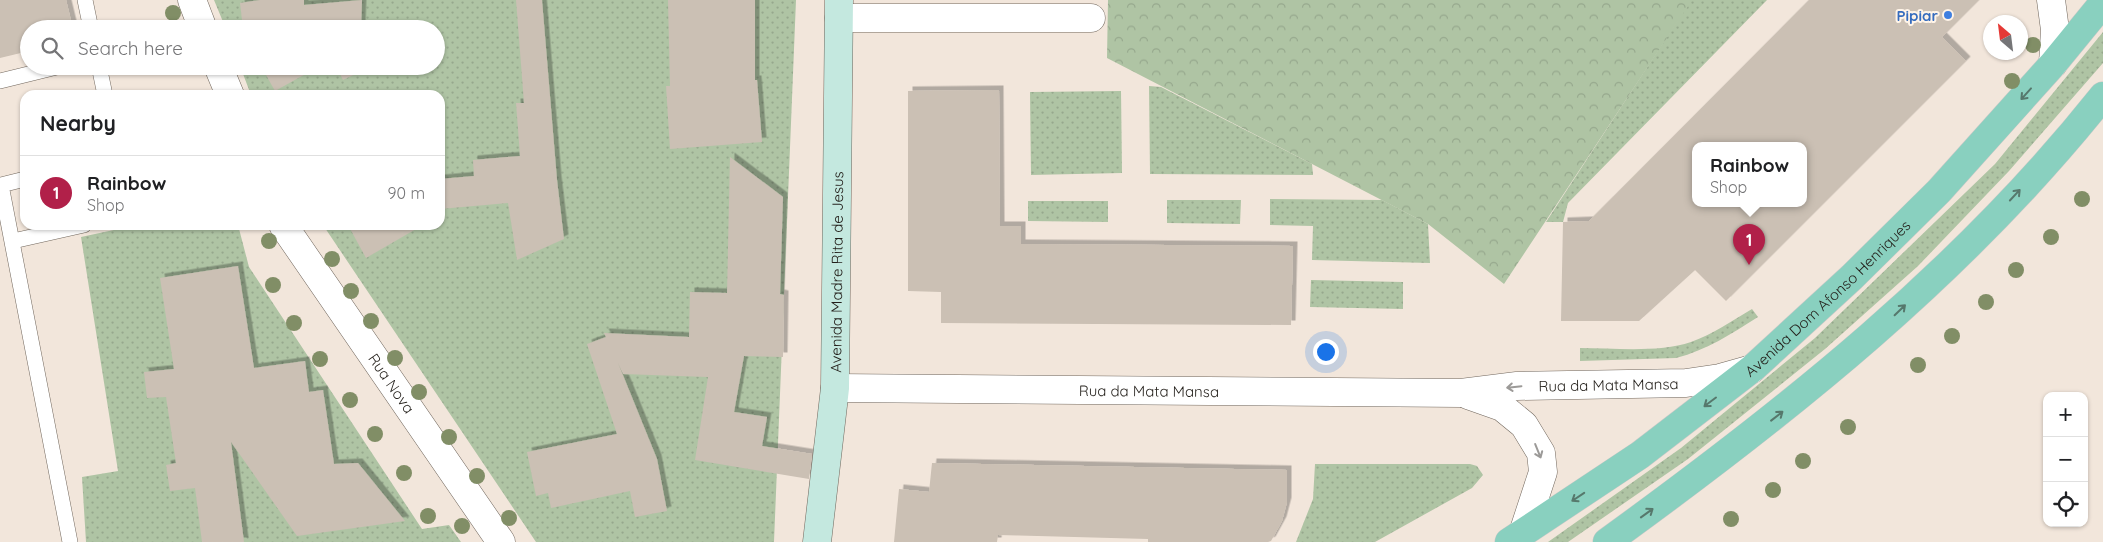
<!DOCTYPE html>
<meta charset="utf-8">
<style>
body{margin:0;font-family:Quicksand,sans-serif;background:#f6f6f6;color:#202124}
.controls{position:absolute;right:15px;bottom:15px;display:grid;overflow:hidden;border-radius:10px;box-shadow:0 1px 4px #0004}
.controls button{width:45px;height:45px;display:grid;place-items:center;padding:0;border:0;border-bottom:1px solid #e0e0e0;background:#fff;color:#202124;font:25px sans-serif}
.compass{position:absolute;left:1983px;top:15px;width:45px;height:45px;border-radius:50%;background:#fff;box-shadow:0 1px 4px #0004;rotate:332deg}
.you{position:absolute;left:1325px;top:351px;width:18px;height:18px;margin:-12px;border:4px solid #fff;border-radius:50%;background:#1a73e8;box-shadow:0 0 0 8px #1a73e833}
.badge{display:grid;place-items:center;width:32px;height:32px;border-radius:50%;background:#b12049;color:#fff;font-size:16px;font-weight:700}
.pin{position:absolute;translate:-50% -41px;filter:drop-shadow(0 1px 2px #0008)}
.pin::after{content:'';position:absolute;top:26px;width:18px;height:15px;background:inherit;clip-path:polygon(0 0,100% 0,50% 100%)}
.popup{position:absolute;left:1692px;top:142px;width:115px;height:65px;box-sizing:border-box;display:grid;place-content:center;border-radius:10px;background:#fff;filter:drop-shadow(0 1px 4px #0005);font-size:16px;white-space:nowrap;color:#757577}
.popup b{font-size:19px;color:#202124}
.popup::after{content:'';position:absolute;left:50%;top:100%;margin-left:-10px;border:10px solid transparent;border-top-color:#fff}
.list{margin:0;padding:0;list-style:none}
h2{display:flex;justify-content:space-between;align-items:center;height:65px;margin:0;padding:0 20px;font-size:21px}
h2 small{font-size:16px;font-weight:400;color:#757577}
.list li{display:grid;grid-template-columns:32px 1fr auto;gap:15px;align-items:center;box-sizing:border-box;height:75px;padding:0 20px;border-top:1px solid #e0e0e0}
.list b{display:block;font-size:19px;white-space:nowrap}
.list p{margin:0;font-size:16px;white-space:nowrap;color:#757577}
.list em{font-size:16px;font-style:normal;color:#757577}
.icon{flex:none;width:28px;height:28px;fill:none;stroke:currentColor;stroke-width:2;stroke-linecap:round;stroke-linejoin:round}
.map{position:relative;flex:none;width:2103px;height:542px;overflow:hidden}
.search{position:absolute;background:#fff;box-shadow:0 1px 4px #0004;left:20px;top:20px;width:425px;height:55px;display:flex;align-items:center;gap:12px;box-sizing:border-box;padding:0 18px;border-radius:28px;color:#757577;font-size:19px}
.panel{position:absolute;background:#fff;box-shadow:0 1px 4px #0004;left:20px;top:90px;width:425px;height:140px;border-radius:15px}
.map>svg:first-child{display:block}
.grass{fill:url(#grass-dots)}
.forest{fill:url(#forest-crowns)}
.building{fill:#cbc0b4;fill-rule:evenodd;filter:url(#shadow)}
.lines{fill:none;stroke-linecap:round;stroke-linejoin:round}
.lane-casing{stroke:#71675d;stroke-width:16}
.street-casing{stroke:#71675d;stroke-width:29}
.secondary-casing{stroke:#71675d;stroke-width:29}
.primary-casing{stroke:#cac9c8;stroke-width:29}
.lane{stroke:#fff;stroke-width:15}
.street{stroke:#fff;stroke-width:28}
.secondary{stroke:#c4e8df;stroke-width:28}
.primary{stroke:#89d0bf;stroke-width:28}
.tree{fill:#818e66}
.oneway{stroke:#56786c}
.oneway2{stroke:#9c9a98}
.shop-dot{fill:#3f7fe0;stroke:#fff4e8;stroke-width:2}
.labels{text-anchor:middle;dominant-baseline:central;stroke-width:4;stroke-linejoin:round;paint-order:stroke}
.shop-label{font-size:15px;font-weight:bold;fill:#366cbe;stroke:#fff4e8;text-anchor:end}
.street-label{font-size:15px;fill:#231f1a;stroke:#fff4e8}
</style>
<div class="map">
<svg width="2103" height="542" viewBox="0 0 2103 542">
<defs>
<pattern id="grass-dots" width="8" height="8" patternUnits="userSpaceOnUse" patternTransform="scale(1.25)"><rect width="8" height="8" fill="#afc4a4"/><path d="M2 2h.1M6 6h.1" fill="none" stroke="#96a88d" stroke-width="1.8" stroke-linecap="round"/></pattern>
<pattern id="forest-crowns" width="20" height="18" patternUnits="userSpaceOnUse" patternTransform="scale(1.25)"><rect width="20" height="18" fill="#afc4a4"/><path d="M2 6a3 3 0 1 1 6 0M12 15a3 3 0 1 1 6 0" fill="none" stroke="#96a88d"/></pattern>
<filter id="shadow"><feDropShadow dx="4.5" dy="-4.5" stdDeviation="0" flood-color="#0004"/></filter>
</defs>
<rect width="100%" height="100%" fill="#f2e6db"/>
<g class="grass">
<polygon points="214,0 796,0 774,542 536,542 323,225 440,225 440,95 251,95 240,66 436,66 436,29 226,29"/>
<polygon points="1691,0 1767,0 1568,203 1563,222 1546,222"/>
<polygon points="2103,32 2103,63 2009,171 1918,266 1825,349 1688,459 1568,542 1548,542 1681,448 1815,338 1995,164"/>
<polygon points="1149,86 1161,87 1312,164 1313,175 1150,174"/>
<polygon points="1121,91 1122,173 1031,175 1030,92"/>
<polygon points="1270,199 1382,200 1428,224 1430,263 1312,260 1313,226 1270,225"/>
<polygon points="1167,200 1241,200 1240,224 1167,223"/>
<polygon points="1028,201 1108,201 1108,222 1028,221"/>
<polygon points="137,225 238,225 249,267 422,529 449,525 461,542 86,542 82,477 118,471 81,237"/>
<polygon points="1311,280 1403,282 1403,309 1310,307"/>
<path d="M 1752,309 L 1758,317 C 1731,334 1707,350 1676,358 L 1580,361 L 1580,348 C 1614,348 1659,353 1691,342 C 1713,334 1732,321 1752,309 Z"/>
<polygon points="1315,464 1470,464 1477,466 1483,475 1472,488 1375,542 1296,542 1313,499"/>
</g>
<polygon class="forest" points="1108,0 1692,0 1504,284 1428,224 1107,58"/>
<g class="building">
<polygon points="0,0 66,0 73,29 29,29 29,51 0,58"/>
<polygon points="260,0 304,0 304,5 362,0 361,29 243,29 240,3"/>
<polygon points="516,0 542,0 557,180 564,239 517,260 508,203 440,209 440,179 474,176 473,160 520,156 516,103 524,103"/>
<polygon points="668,0 755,0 755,80 757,80 762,142 670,149 666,86 670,86"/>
<path d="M 1809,0 L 1979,0 L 1942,37 L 1966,61 L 1726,301 L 1695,270 L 1639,321 L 1561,321 L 1563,222 L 1589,221 ZM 1695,146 L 1803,146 L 1803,204 L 1695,204 Z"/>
<polygon points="261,66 320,66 275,91"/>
<polygon points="336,66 372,66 343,80"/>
<polygon points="999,90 1000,226 1021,226 1021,244 1293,246 1291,325 941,323 941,292 908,291 908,91"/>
<polygon points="730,157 783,197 780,294 784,295 783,357 744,356 734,412 767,417 762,446 812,454 809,479 695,460 708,377 623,374 618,363 657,459 667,511 635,517 630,491 551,508 548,493 536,496 527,452 617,434 587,344 606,337 604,333 689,337 690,292 727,293"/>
<polygon points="348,225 423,225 366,258"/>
<polygon points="238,266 254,368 305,361 309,392 323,390 334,464 358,463 405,521 297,536 231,442 244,542 202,542 195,488 170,491 166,465 176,463 166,397 147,398 144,372 174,369 160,278"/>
<polygon points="932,463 1287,470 1287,502 1282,521 1271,541 1268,542 1148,542 1148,539 998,535 997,542 894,542 899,489 929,492"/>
</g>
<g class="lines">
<g class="lane-casing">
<g id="lane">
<polyline points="85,0 91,29"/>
<polyline points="99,66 105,95"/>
<polyline points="0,81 61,66"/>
<polyline points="25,179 1,185 70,542"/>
<polyline points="13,241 84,225"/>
</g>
</g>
<g class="street-casing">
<g id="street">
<polyline points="192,0 203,29"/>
<polyline points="2051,0 2055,30 2053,64"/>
<polyline points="839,18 1091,18"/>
<polyline points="218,66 230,95"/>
<path id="s1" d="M 283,225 L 501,542"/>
<path id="s2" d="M 835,388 L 1461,393 L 1517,386 L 1686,383 L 1720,378 L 1752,369"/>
<polyline points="1468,395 1502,407 1524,425 1541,453 1543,472 1523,533"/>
</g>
</g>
<g class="secondary-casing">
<g id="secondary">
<path id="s3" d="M 817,542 L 835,388 L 839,0"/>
</g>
</g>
<g class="primary-casing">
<g id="primary">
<path id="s4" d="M 1509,542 L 1640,455 L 1753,368 L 1852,277 L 1939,191 L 2053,64 L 2103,3"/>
<path d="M 1607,542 C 1788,411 1963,272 2103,96"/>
</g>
</g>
<use href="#lane" class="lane"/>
<use href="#street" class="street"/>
<use href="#secondary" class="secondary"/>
<use href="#primary" class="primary"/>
</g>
<g class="tree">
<circle cx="173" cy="13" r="8"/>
<circle cx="2033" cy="45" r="8"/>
<circle cx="2012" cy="81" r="8"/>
<circle cx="2082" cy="199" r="8"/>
<circle cx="2051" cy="237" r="8"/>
<circle cx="269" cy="241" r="8"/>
<circle cx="332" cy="259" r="8"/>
<circle cx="2016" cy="270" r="8"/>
<circle cx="273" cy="285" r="8"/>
<circle cx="351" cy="291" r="8"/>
<circle cx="1986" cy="302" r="8"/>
<circle cx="371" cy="321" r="8"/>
<circle cx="294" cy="323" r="8"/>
<circle cx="1952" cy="336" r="8"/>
<circle cx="395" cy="358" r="8"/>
<circle cx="320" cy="359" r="8"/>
<circle cx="1918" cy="365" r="8"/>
<circle cx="419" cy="392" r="8"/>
<circle cx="350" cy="400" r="8"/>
<circle cx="1848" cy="427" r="8"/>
<circle cx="375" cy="434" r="8"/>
<circle cx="449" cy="437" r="8"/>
<circle cx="1803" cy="461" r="8"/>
<circle cx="404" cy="473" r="8"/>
<circle cx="477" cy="476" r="8"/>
<circle cx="1773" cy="490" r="8"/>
<circle cx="428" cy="516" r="8"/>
<circle cx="509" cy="518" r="8"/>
<circle cx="1731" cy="519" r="8"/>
<circle cx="462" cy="526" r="8"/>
</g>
<defs><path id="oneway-shaft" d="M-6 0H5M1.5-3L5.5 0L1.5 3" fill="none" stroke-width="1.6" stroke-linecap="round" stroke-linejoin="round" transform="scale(1.25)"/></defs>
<g class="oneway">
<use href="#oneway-shaft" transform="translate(2026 94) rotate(132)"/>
<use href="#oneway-shaft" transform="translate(2015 195) rotate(-47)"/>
<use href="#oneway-shaft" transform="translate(1900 310) rotate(-44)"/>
<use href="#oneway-shaft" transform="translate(1710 402) rotate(143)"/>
<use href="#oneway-shaft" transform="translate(1777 416) rotate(-38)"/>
<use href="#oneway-shaft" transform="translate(1578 497) rotate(146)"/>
<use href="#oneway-shaft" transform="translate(1647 513) rotate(-36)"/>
</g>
<g class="oneway2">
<use href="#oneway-shaft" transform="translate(1514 387) rotate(174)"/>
<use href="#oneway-shaft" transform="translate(1538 451) rotate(68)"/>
</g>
<circle class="shop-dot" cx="1948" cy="15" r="5"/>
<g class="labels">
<g class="shop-label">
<text x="1938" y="15">Pipiar</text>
</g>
<g class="street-label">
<text stroke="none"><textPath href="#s3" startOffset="271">Avenida Madre Rita de Jesus</textPath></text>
<text stroke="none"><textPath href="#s4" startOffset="402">Avenida Dom Afonso Henriques</textPath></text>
<text stroke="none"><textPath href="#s1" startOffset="192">Rua Nova</textPath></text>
<text stroke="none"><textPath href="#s2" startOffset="774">Rua da Mata Mansa</textPath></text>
<text stroke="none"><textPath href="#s2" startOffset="314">Rua da Mata Mansa</textPath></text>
</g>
</g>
</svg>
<div class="controls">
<button>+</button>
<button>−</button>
<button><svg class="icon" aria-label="locate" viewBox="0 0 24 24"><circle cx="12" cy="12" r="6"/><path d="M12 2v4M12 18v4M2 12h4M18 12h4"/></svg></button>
</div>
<svg class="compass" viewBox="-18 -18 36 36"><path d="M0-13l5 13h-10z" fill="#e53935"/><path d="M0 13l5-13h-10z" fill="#757577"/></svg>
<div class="you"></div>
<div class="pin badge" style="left:1749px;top:265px">1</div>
<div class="popup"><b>Rainbow</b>Shop</div>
<div class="search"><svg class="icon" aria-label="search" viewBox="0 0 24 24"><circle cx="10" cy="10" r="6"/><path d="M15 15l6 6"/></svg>Search here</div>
<section class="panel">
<h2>Nearby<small></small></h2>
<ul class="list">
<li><span class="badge">1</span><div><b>Rainbow</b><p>Shop</p></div><em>90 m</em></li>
</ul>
</section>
</div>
